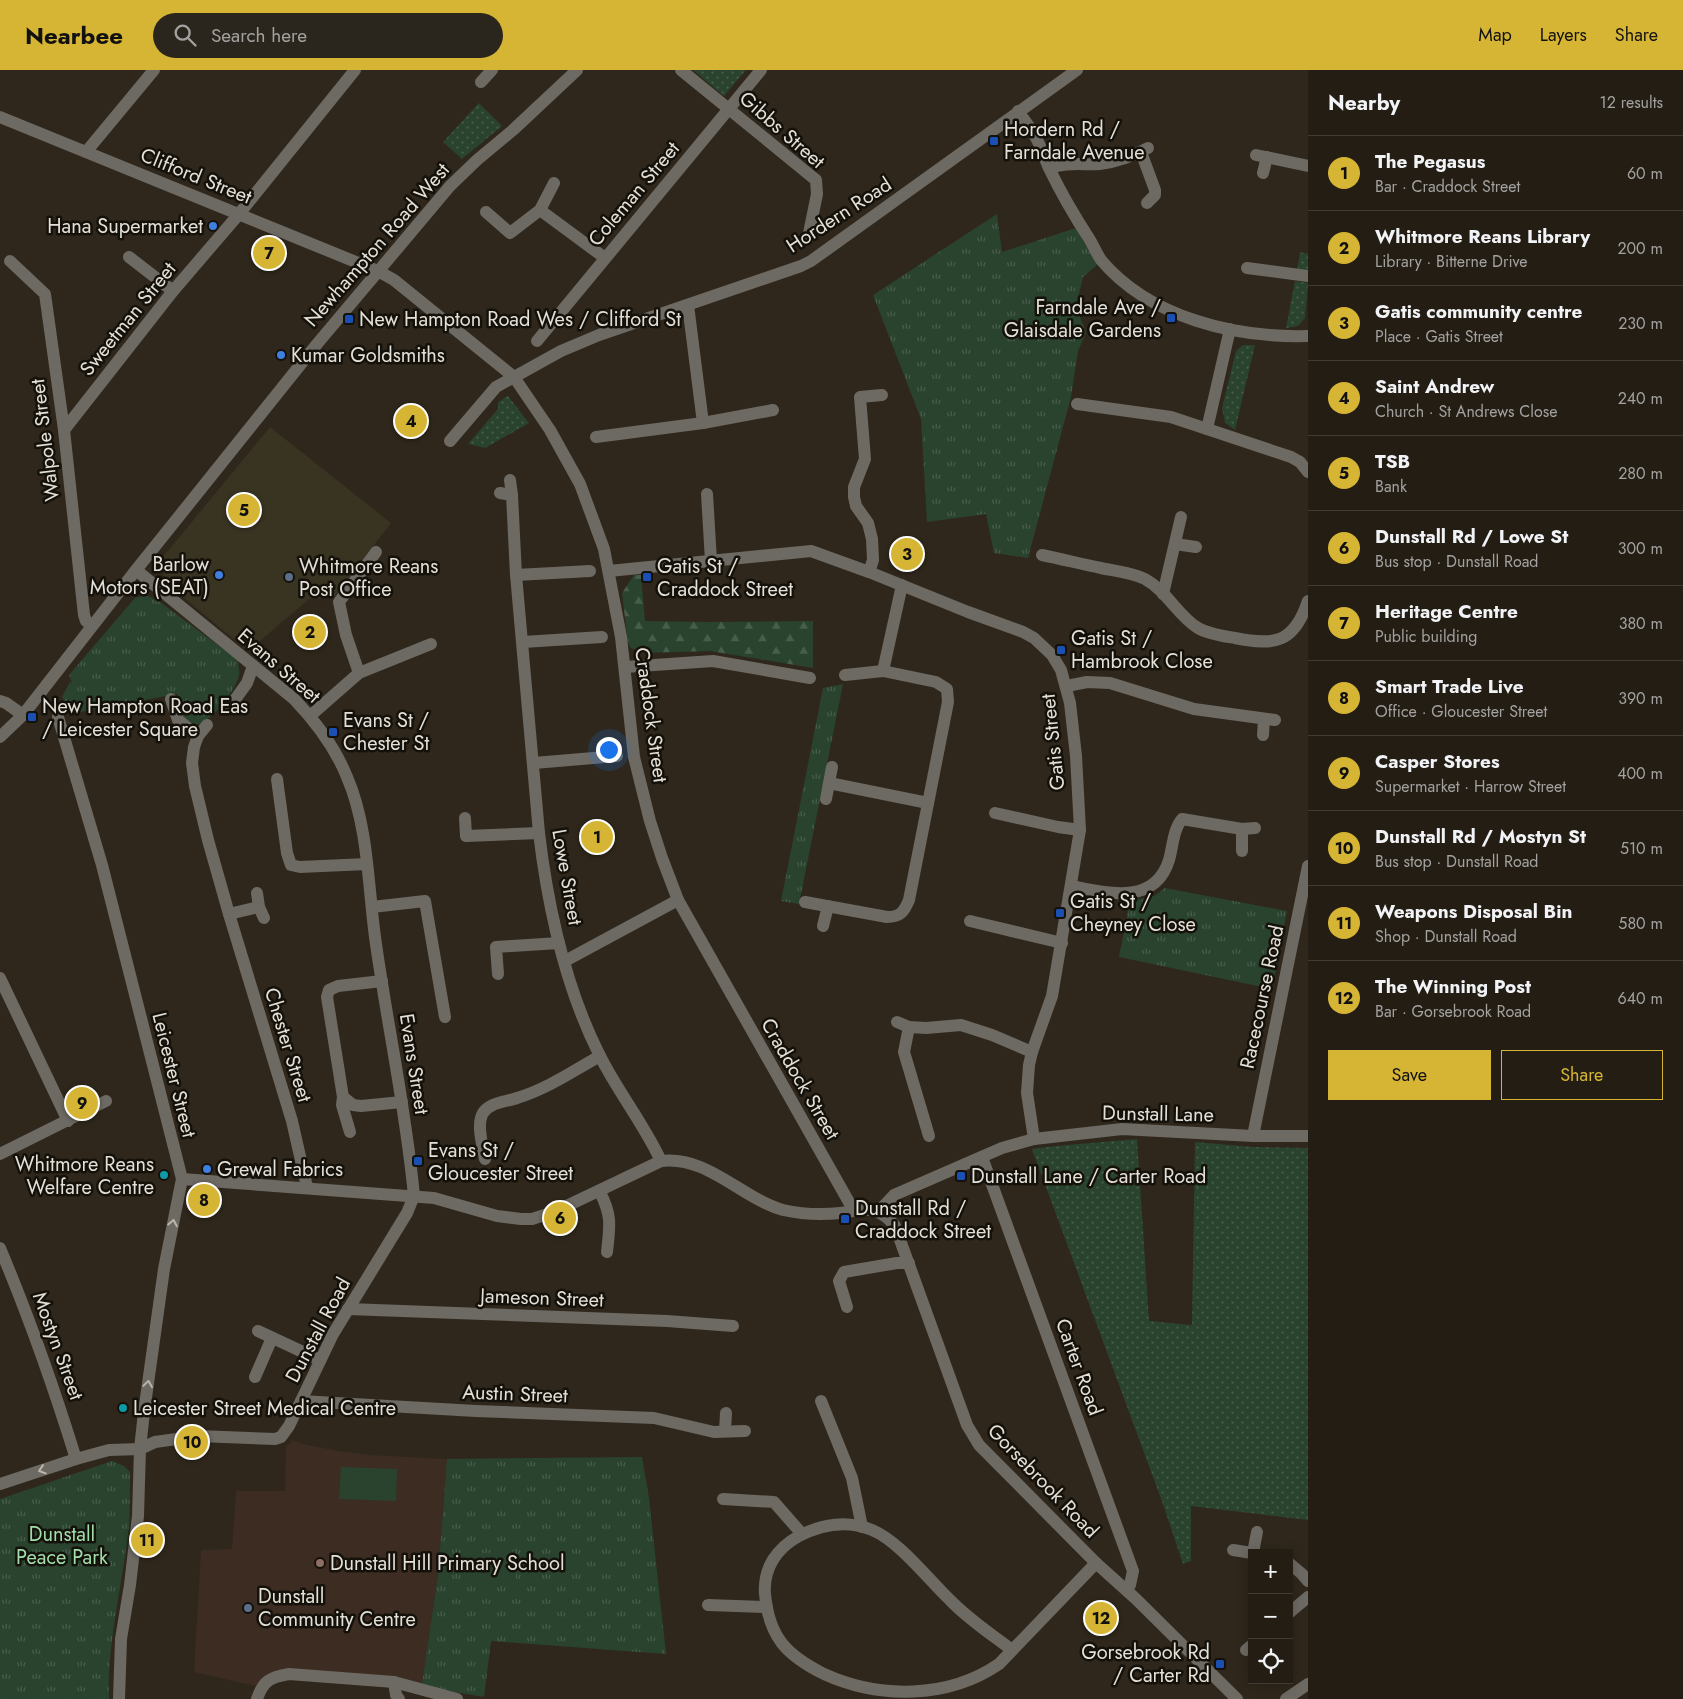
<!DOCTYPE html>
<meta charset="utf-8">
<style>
body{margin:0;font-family:Jost,sans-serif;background:#2b261d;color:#f1f3f6}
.controls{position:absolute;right:15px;bottom:15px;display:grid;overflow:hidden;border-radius:0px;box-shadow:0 2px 12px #0003}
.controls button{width:45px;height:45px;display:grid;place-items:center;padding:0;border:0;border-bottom:1px solid #403b34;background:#231d14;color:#f1f3f6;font:25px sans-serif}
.you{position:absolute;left:608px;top:679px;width:18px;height:18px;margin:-12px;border:4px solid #fff;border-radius:50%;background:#1a73e8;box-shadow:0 0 0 8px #1a73e833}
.badge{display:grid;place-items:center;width:32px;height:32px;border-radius:50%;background:#d6b534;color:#111;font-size:16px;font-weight:700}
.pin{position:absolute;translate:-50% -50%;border:2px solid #fff;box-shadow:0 1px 5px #0006}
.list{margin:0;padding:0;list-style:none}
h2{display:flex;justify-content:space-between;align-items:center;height:65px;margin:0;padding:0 20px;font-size:21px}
h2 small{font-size:16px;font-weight:400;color:#a3a2a0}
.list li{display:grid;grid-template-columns:32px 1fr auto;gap:15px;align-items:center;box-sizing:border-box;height:75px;padding:0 20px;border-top:1px solid #403b34}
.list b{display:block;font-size:19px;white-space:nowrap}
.list p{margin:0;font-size:16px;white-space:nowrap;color:#a3a2a0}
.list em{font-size:16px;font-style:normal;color:#a3a2a0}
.actions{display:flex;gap:10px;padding:15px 20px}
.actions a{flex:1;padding:11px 0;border:1px solid #d6b534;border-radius:0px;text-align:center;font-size:18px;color:#d6b534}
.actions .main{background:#d6b534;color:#111}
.icon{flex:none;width:28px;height:28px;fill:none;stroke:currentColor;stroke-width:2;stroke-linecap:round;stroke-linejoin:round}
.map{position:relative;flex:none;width:1308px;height:1629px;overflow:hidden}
header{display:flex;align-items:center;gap:30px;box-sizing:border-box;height:70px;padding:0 25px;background:#d6b534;color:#111}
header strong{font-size:24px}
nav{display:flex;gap:28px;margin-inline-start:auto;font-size:18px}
.search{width:350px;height:45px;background:#2b261d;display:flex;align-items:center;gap:12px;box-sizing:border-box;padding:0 18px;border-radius:28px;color:#a3a2a0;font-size:19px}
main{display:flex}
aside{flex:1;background:#231d14}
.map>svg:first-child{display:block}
.commercial{fill:#393322}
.education{fill:#3c2c21}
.grass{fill:url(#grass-dots)}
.forest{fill:url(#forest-firs)}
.park{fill:url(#park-tufts)}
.pitch{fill:#29432e}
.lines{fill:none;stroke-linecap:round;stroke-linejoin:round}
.minor{stroke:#6d6963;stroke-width:12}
.oneway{stroke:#bab6ae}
.transit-dot{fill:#1a4fb4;stroke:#14110b;stroke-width:2}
.shop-dot{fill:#3f7fe0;stroke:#14110b;stroke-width:2}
.service-dot{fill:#5c6f8a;stroke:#14110b;stroke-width:2}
.culture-dot{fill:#0f9aa8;stroke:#14110b;stroke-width:2}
.education-dot{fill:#8d6e63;stroke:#14110b;stroke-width:2}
.labels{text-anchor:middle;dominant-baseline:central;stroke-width:5;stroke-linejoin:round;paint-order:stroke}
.poi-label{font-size:20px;fill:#e4e0d7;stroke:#14110b;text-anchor:start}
.street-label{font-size:20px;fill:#e4e0d7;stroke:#14110b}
.park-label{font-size:20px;fill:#a1deaa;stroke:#14110b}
</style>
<header>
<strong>Nearbee</strong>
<div class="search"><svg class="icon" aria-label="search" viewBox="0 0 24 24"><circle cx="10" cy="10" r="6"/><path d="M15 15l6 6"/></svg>Search here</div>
<nav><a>Map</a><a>Layers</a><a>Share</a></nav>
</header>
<main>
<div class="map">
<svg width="1308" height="1629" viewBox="0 0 1308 1629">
<defs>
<pattern id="grass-dots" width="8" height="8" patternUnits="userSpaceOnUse" patternTransform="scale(1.25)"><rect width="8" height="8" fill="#29432e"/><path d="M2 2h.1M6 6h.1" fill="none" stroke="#485e4c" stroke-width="1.8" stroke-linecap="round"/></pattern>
<pattern id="forest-firs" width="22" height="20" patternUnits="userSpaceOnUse" patternTransform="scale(1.25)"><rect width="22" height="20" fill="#29432e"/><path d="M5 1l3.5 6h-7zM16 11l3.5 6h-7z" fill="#485e4c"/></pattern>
<pattern id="park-tufts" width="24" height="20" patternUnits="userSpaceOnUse" patternTransform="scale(1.25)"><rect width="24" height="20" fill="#29432e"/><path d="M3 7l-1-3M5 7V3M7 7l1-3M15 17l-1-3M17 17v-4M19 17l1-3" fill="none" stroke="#485e4c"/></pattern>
</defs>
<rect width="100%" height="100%" fill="#2f271b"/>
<polygon class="commercial" points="270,357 391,453 334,527 309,529 248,581 164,511 162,488"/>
<polygon class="education" points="292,1370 303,1374 339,1381 371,1385 447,1389 438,1505 422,1614 268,1607 255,1616 194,1602 201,1480 232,1479 236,1421 285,1421 286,1376 290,1374"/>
<g class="grass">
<polygon points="693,0 746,0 724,26"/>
<polygon points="479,33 502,56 462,89 443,72"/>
<polygon points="1300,182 1308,184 1308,202 1297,202"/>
<polygon points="1295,211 1308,213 1305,248 1298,256 1286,258"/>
<polygon points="1243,275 1255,275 1235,360 1225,353 1222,338 1236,281"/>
<polygon points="508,326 529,353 485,378 468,374 498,339 498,332"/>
<polygon points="1137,1069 1149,1251 1192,1255 1195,1072 1253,1077 1308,1078 1308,1450 1191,1436 1191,1491 1183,1494 1163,1434 1032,1079 1056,1076"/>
</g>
<polygon class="forest" points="634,505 641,505 645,551 707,552 813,551 813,598 710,581 642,583 631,578 628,573 622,523"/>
<g class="park">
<polygon points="997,144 1002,182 1076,158 1097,195 1083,207 1076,236 1086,263 1078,281 1071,327 1028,488 994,483 986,444 927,452 921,349 873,225"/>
<path d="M 146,525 L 160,532 L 238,590 C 238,595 240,602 239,606 C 234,623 212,651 196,655 L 182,647 L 177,624 L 74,643 L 68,637 L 62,627 L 70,612 L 72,613 L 69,605 L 135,528 Z"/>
<polygon points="843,614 799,834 781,831 823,618"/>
<polygon points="1165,818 1287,841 1272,919 1119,887 1130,831 1154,826"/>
<polygon points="642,1387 649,1428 666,1584 491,1571 484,1627 442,1620 422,1614 438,1505 447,1389"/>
<path d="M 112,1391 L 124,1396 L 130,1402 C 130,1420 130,1438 129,1456 C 123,1513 107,1571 109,1629 L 0,1629 L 0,1429 Z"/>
</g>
<g class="pitch">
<polygon points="341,1397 397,1399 396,1431 339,1429"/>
<polygon points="514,1481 516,1509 476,1512 474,1484"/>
</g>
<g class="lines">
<g class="minor">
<polyline points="681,0 816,110 817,124 808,168"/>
<polyline points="481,12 492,0"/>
<path d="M 1018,41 C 1024,50 1031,58 1035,66 C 1041,76 1044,87 1049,98 C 1061,123 1075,147 1090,170 C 1094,177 1097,184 1101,190 C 1150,248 1235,268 1308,266"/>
<polyline points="0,47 378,201 394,210 514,307 550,360 580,414 604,479 621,567 634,687 650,751 662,788 678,830 854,1141"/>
<polyline points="86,82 154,0"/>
<polyline points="1141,82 1155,120 1155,125 1147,133"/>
<polyline points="1256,85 1308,96"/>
<path d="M 1049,98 C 1066,92 1082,95 1100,94 C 1117,92 1133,86 1148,78"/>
<polyline points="1263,103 1267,87"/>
<polyline points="540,140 605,188"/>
<polyline points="486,142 510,163 540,140 554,113"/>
<polyline points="129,187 173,221"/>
<polyline points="10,191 45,224 64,360 84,545 86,551 92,556"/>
<polyline points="1247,198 1308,206"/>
<polyline points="688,235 703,353"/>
<polyline points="537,271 761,0"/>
<polyline points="1077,334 1171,347 1291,387 1300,392 1308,402"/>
<polyline points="1207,359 1230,259"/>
<polyline points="64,360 173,221 239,144 355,0"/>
<polyline points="596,367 703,353 773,340"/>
<polyline points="450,371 496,317 561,281 599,265 801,196 811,191 1077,0"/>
<path d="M 510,410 L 512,425 L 516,505 L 539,763 C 548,838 565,917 600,986 C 618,1022 644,1054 661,1091"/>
<polyline points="500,423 512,425"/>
<polyline points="707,424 711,491"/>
<polyline points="1175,474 1196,477"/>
<path d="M 1042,485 C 1062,489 1081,494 1101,498 C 1115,501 1133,503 1145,509 C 1167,521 1178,546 1198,558 C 1208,564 1223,566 1235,568 C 1275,576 1294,573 1308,531"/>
<path d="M 136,500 L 294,629 C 316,652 335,677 347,707 C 368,755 368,815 375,867 C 387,954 406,1039 414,1126"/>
<polyline points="609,501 811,481 869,502 968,542 1023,562 1034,568 1052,585 1061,600 1070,633 1076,686 1080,760 1052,926 1032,982 1029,995 1027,1023 1034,1069"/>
<polyline points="869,502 873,490 872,469 868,453 856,436 854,427 854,417 865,389 860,327 882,325"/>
<polyline points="516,505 590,501"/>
<polyline points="1163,524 1181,447"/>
<polyline points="523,572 602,567"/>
<polyline points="625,597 713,591 810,608"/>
<polyline points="883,601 902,515"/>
<polyline points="359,603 346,565 339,532 376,482"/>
<polyline points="1067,616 1087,612 1110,613 1194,639 1275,650"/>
<polyline points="171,629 178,650 198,666"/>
<polyline points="0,631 6,633 23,645"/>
<polyline points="229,638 247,613 253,596"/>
<polyline points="310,646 359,603 431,574"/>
<polyline points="58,647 102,795 182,1109 164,1199 144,1342 140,1379 138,1446 130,1515 121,1569 119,1629"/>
<polyline points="207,655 198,666 194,677 192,693 195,716 208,770 229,844 292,1051 307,1117"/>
<polyline points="1263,665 1264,649"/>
<polyline points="0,667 23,645 136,500 317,274 450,116 477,90 513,60 577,0"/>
<polyline points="534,693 617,686"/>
<polyline points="277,709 287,783 291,795 300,797 367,794"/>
<polyline points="829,713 928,733"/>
<polyline points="826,729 832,697"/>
<polyline points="995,743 1058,757 1080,760"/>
<polyline points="465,748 466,766 539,763"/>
<polyline points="1242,759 1242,781"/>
<path d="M 1071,816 C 1106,823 1155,836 1169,790 C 1173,776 1173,760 1182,749 L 1242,759 L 1255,758"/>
<polyline points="257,823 259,837 264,848"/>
<path d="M 805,832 L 887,847 C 900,847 904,842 909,830 L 948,632 L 947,619 L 936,612 L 883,601 L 845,605"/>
<polyline points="372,837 425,831 445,947"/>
<polyline points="229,844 259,837"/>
<polyline points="970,851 1062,873"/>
<polyline points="823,856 828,836"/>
<polyline points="565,891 678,830"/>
<polyline points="498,904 496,877 559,873"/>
<polyline points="0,908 68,1051"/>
<polyline points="897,952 909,957 926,958 961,955 992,965 1032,982"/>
<polyline points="909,957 904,982 929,1066"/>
<polyline points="343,1027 327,927 329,920 338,916 382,911"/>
<polyline points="350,1062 342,1035 343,1027 353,1035 361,1036 402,1032"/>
<polyline points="1253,1066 1308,796"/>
<polyline points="0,1084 106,1031"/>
<polyline points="982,1087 1133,1501 1130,1515 1127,1520"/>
<path d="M 485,1089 C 483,1076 476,1055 483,1043 C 490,1032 506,1032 517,1028 C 547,1019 573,1001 600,986"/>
<path d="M 182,1109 L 434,1128 L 497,1146 L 521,1149 L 532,1149 L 554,1142 L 661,1091 C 707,1085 741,1128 783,1140 C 801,1144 822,1145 840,1143 C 853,1142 865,1137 878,1142 C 885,1145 890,1150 895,1156 L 967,1355 L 979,1375 L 1096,1493 L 1136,1529 L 1237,1629"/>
<path d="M 600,1122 C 612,1146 610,1155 607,1182"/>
<polyline points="878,1142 894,1125 1002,1078 1034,1069 1122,1059 1253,1066 1308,1066"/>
<path d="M 0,1178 C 29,1247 54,1318 76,1389"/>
<polyline points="847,1237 839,1211 844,1202 897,1193 909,1193"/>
<polyline points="348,1239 667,1251 733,1256"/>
<polyline points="258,1261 320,1290"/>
<polyline points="255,1307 272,1268"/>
<polyline points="301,1331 476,1341 654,1348 714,1362 745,1361"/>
<polyline points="821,1331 852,1408 862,1457"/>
<polyline points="725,1361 726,1343"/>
<polyline points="0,1414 76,1389 109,1380 140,1379 155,1372 198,1366 275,1369 281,1367 289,1356 333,1264 407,1143 414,1126"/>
<polyline points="723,1429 774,1432 802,1464"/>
<polyline points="1233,1480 1252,1483"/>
<polyline points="1253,1483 1257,1462"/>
<polyline points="1289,1493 1302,1504 1308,1511"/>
<polyline points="708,1535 767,1537"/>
<polyline points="1289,1543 1308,1527"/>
<path d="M 1012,1580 C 991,1564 968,1549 950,1530 C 928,1509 899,1471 872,1460 C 848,1450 822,1454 799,1466 C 777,1478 763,1498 765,1524 C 769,1567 786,1585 824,1604 C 879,1629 948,1629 999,1594 L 1096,1493"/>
<polyline points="1246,1580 1252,1575"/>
<polyline points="394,1612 396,1625 399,1629"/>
<path d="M 257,1629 C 263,1611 270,1607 289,1604 L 394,1612 L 457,1629"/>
<polyline points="1286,1629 1308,1614"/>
</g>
</g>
<defs><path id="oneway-chevron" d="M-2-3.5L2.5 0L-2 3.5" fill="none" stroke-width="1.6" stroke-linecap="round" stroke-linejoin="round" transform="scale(1.25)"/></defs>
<g class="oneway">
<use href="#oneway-chevron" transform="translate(173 1153) rotate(-79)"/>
<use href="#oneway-chevron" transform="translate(148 1314) rotate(-82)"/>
<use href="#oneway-chevron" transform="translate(42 1400) rotate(162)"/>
</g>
<g class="transit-dot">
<rect x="989" y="66" width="10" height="10" rx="2.5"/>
<rect x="1166" y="243" width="10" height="10" rx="2.5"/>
<rect x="344" y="244" width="10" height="10" rx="2.5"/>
<rect x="642" y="502" width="10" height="10" rx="2.5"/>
<rect x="1056" y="575" width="10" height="10" rx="2.5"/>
<rect x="27" y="642" width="10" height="10" rx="2.5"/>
<rect x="328" y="657" width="10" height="10" rx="2.5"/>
<rect x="1055" y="838" width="10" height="10" rx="2.5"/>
<rect x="413" y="1086" width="10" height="10" rx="2.5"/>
<rect x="956" y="1101" width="10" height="10" rx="2.5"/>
<rect x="840" y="1144" width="10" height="10" rx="2.5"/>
<rect x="1215" y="1589" width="10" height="10" rx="2.5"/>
</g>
<g class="shop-dot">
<circle cx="213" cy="156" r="5"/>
<circle cx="281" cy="285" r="5"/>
<circle cx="219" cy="505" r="5"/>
<circle cx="207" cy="1099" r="5"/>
</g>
<g class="service-dot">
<circle cx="289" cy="507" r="5"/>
<circle cx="248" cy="1538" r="5"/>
</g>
<g class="culture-dot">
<circle cx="164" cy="1105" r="5"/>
<circle cx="123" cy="1338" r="5"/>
</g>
<circle class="education-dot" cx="320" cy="1493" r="5"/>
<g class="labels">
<g class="poi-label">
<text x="1004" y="59">Hordern Rd /<tspan x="1004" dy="23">Farndale Avenue</tspan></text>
<text x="203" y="156" text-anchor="end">Hana Supermarket</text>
<text x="1161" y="237" text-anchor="end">Farndale Ave /<tspan x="1161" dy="23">Glaisdale Gardens</tspan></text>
<text x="359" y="249">New Hampton Road Wes / Clifford St</text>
<text x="291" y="285">Kumar Goldsmiths</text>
<text x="209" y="494" text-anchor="end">Barlow<tspan x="209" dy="23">Motors (SEAT)</tspan></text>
<text x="299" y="496">Whitmore Reans<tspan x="299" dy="23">Post Office</tspan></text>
<text x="657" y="496">Gatis St /<tspan x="657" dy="23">Craddock Street</tspan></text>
<text x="1071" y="568">Gatis St /<tspan x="1071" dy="23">Hambrook Close</tspan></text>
<text x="42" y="636">New Hampton Road Eas<tspan x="42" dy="23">/ Leicester Square</tspan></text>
<text x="343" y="650">Evans St /<tspan x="343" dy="23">Chester St</tspan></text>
<text x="1070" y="831">Gatis St /<tspan x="1070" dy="23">Cheyney Close</tspan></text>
<text x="428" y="1080">Evans St /<tspan x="428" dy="23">Gloucester Street</tspan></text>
<text x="154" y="1094" text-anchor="end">Whitmore Reans<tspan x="154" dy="23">Welfare Centre</tspan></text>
<text x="217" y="1099">Grewal Fabrics</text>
<text x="971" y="1106">Dunstall Lane / Carter Road</text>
<text x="855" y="1138">Dunstall Rd /<tspan x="855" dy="23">Craddock Street</tspan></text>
<text x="133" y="1338">Leicester Street Medical Centre</text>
<text x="330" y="1493">Dunstall Hill Primary School</text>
<text x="258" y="1526">Dunstall<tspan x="258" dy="23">Community Centre</tspan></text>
<text x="1210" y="1582" text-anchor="end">Gorsebrook Rd<tspan x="1210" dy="23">/ Carter Rd</tspan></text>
</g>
<g class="street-label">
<text transform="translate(782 60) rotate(41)">Gibbs Street</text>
<text transform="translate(196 106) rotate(22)">Clifford Street</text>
<text transform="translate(634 124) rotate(-50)">Coleman Street</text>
<text transform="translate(839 145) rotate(-33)">Hordern Road</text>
<text transform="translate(377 175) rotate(-49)">Newhampton Road West</text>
<text transform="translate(128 249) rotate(-51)">Sweetman Street</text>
<text transform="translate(45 370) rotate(-97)">Walpole Street</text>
<text transform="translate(279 596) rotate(41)">Evans Street</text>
<text transform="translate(651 645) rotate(82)">Craddock Street</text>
<text transform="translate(1053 672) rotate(-96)">Gatis Street</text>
<text transform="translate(567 807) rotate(80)">Lowe Street</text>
<text transform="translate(1262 927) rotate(-78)">Racecourse Road</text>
<text transform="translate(288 975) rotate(73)">Chester Street</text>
<text transform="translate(414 994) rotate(81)">Evans Street</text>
<text transform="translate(174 1005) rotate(76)">Leicester Street</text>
<text transform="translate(800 1009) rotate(60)">Craddock Street</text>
<text transform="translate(1158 1044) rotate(1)">Dunstall Lane</text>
<text transform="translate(542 1228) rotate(2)">Jameson Street</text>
<text transform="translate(318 1260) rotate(-62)">Dunstall Road</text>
<text transform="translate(58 1276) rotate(70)">Mostyn Street</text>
<text transform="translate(1079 1297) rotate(70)">Carter Road</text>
<text transform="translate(515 1324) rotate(2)">Austin Street</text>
<text transform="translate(1043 1411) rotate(46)">Gorsebrook Road</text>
</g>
<g class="park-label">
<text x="62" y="1464">Dunstall<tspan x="62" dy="23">Peace Park</tspan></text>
</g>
</g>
</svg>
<div class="controls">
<button>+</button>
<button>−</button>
<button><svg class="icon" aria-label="locate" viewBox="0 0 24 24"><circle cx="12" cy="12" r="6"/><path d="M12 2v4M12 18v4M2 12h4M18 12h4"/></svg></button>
</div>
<div class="you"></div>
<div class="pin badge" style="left:597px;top:767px">1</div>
<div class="pin badge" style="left:310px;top:562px">2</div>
<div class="pin badge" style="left:907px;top:484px">3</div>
<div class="pin badge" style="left:411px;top:351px">4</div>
<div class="pin badge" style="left:244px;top:440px">5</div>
<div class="pin badge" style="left:560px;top:1148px">6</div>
<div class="pin badge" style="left:269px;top:183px">7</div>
<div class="pin badge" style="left:204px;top:1130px">8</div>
<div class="pin badge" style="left:82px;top:1033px">9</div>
<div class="pin badge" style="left:192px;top:1372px">10</div>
<div class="pin badge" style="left:147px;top:1470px">11</div>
<div class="pin badge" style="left:1101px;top:1548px">12</div>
</div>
<aside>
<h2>Nearby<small>12 results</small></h2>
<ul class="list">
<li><span class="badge">1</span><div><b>The Pegasus</b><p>Bar · Craddock Street</p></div><em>60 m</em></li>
<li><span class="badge">2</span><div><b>Whitmore Reans Library</b><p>Library · Bitterne Drive</p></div><em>200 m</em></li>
<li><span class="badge">3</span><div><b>Gatis community centre</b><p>Place · Gatis Street</p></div><em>230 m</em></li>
<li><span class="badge">4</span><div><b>Saint Andrew</b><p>Church · St Andrews Close</p></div><em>240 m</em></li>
<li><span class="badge">5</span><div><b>TSB</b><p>Bank</p></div><em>280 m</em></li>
<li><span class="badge">6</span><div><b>Dunstall Rd / Lowe St</b><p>Bus stop · Dunstall Road</p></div><em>300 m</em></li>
<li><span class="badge">7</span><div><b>Heritage Centre</b><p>Public building</p></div><em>380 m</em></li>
<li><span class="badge">8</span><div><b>Smart Trade Live</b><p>Office · Gloucester Street</p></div><em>390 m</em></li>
<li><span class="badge">9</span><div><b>Casper Stores</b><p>Supermarket · Harrow Street</p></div><em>400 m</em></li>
<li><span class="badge">10</span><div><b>Dunstall Rd / Mostyn St</b><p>Bus stop · Dunstall Road</p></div><em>510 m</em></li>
<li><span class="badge">11</span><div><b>Weapons Disposal Bin</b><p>Shop · Dunstall Road</p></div><em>580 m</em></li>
<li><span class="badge">12</span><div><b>The Winning Post</b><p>Bar · Gorsebrook Road</p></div><em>640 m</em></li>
</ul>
<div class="actions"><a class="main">Save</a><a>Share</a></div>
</aside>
</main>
